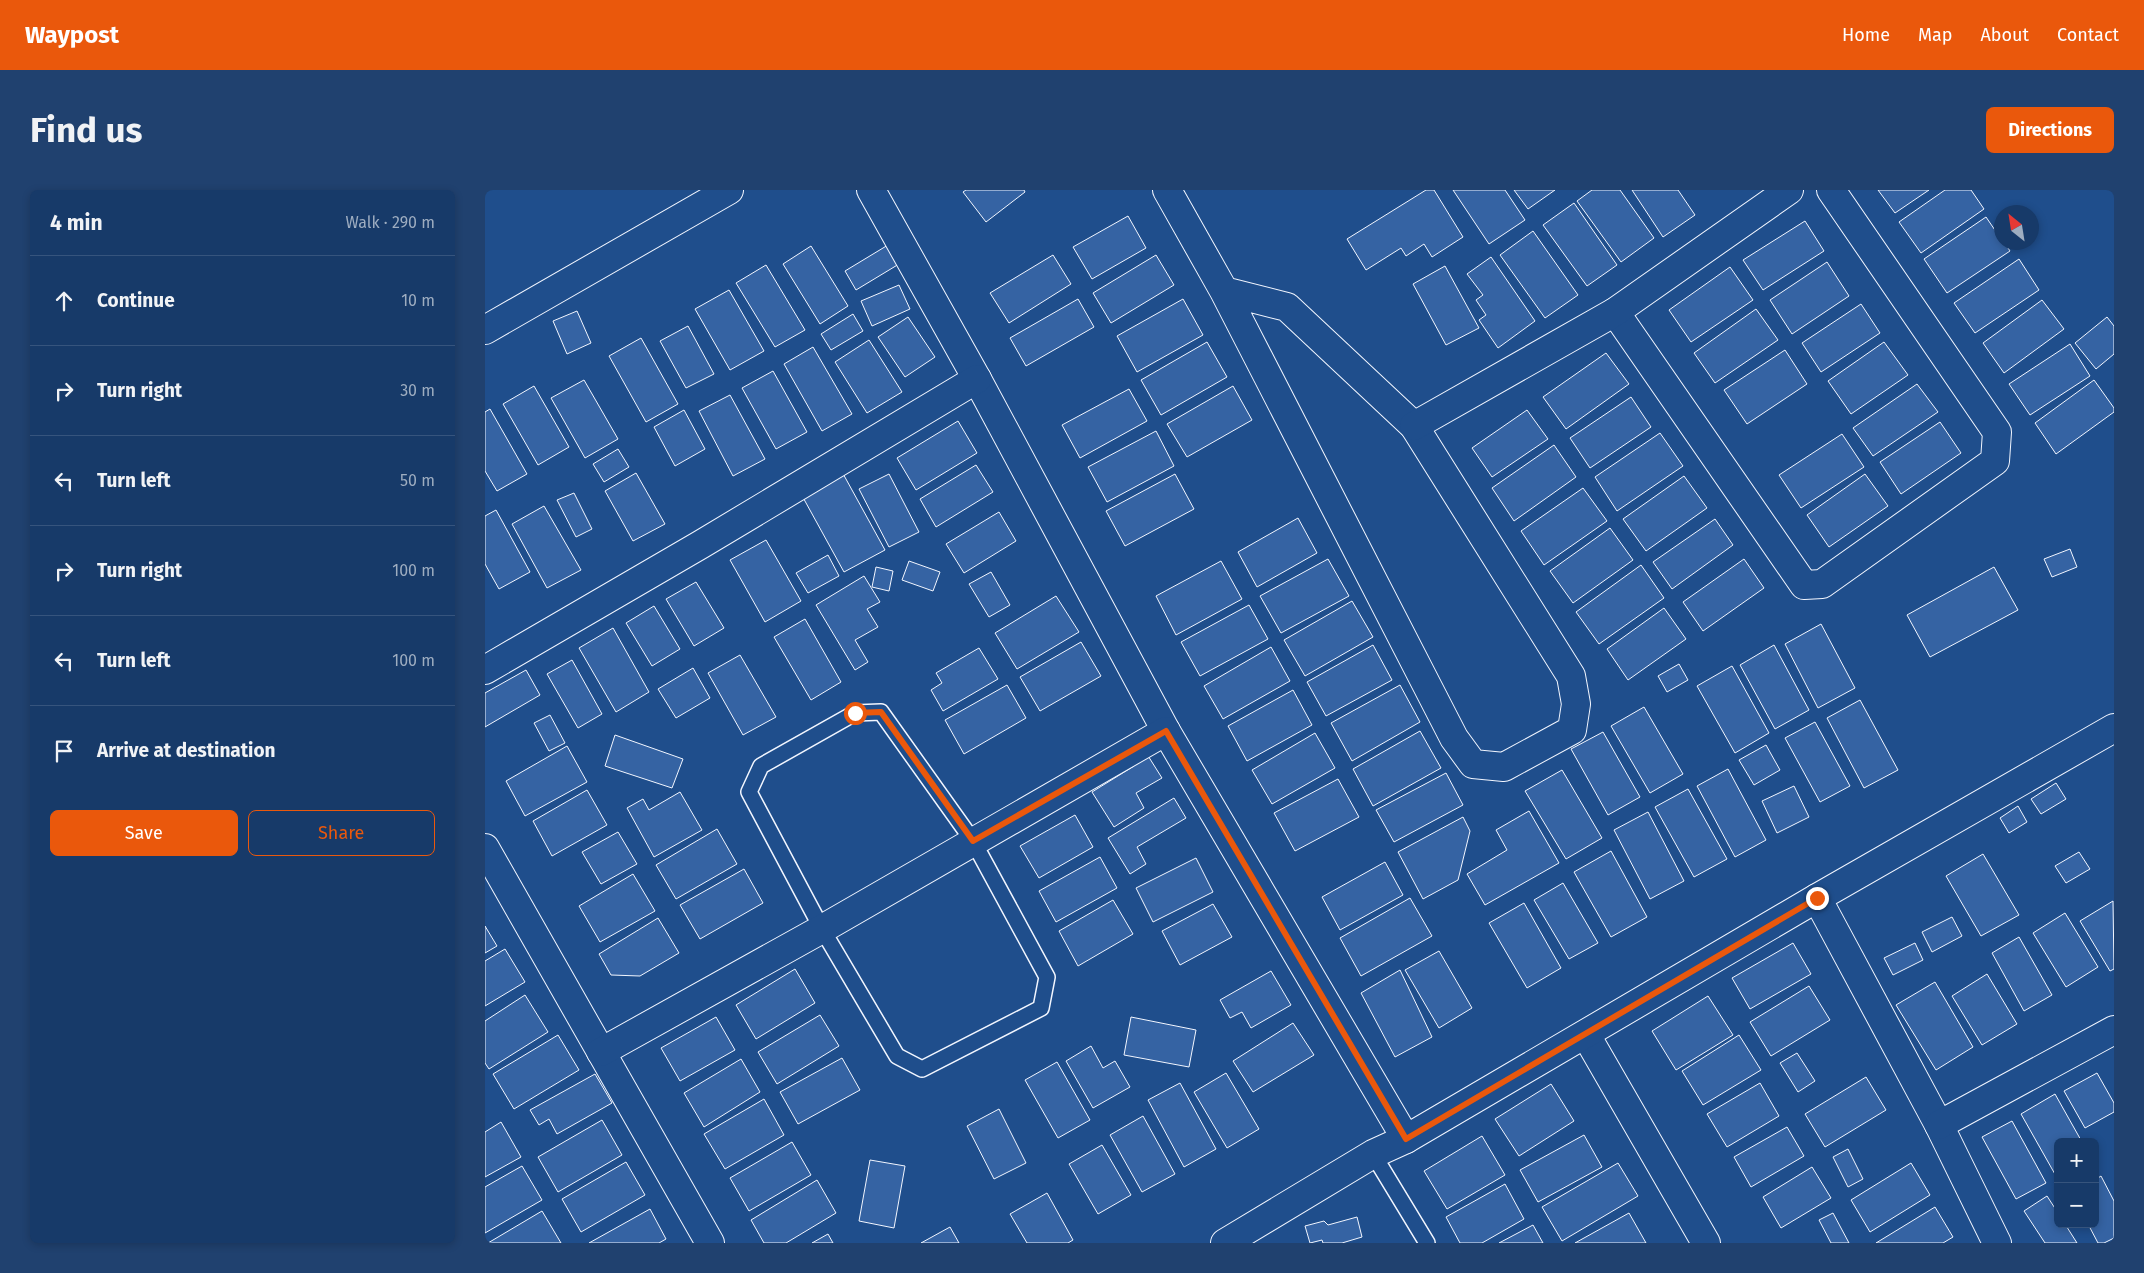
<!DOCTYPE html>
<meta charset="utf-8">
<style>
body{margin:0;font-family:"Fira Sans",sans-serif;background:#20416f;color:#f1f3f6}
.controls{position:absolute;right:15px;bottom:15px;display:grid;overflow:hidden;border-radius:8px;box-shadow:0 2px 8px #0003}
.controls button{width:45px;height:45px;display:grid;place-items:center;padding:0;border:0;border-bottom:1px solid #36547d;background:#173a69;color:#f1f3f6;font:25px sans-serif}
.compass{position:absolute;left:1509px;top:15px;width:45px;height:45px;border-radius:50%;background:#173a69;box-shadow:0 2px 8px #0003;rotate:330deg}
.stop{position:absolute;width:15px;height:15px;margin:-11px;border:4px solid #ea580c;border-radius:50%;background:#fff}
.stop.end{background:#ea580c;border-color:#fff;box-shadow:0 1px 5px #0008}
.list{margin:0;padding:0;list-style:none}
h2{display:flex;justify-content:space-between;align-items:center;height:65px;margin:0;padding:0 20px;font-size:21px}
h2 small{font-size:16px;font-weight:400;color:#9eadc0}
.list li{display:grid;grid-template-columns:32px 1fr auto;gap:15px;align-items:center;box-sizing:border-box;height:90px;padding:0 20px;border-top:1px solid #36547d}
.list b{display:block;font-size:19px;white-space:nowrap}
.list em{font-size:16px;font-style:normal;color:#9eadc0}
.actions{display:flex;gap:10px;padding:15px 20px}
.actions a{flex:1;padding:11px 0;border:1px solid #ea580c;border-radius:8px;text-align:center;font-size:18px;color:#ea580c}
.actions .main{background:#ea580c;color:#fff}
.icon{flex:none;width:28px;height:28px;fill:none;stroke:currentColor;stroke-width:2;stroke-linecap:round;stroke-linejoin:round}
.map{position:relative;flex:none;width:1629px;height:1053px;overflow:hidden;border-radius:8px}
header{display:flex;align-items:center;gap:30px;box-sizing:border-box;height:70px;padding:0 25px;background:#ea580c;color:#fff}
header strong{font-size:24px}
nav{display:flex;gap:28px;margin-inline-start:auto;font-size:18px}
.intro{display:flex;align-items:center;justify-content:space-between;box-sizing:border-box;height:120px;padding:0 30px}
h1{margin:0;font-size:35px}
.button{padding:12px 22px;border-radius:8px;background:#ea580c;color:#fff;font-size:18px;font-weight:700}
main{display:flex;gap:30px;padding:0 30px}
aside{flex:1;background:#173a69;border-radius:8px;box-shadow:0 2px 8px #0003}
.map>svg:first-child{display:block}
.building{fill:#3563a3;stroke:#f2f6ff}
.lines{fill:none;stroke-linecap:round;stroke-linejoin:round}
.lane-casing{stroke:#f2f6ff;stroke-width:18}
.street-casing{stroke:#f2f6ff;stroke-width:30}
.lane{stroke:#1f4e8c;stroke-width:15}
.street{stroke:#1f4e8c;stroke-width:28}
.route{stroke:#ea580c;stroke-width:6}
</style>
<header>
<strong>Waypost</strong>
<nav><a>Home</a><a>Map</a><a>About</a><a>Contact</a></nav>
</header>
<div class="intro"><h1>Find us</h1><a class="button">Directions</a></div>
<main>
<aside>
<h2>4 min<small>Walk · 290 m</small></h2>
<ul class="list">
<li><svg class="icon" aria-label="ahead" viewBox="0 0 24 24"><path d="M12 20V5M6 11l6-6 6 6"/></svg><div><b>Continue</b></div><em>10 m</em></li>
<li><svg class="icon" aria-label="right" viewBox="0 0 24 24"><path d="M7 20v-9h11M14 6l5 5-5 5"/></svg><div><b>Turn right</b></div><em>30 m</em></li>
<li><svg class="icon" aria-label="left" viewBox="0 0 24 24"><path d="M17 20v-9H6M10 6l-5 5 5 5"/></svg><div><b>Turn left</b></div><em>50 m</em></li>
<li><svg class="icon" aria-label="right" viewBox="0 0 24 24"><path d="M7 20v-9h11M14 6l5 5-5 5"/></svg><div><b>Turn right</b></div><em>100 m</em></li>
<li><svg class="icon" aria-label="left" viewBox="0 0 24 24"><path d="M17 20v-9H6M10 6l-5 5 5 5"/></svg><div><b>Turn left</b></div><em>100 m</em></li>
<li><svg class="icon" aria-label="arrive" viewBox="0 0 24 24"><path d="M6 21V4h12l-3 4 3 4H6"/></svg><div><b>Arrive at destination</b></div></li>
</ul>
<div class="actions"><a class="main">Save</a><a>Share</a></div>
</aside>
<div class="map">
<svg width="1629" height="1053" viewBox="0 0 1629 1053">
<rect width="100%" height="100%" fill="#1f4e8c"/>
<g class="building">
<polygon points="481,0 539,0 540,2 501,32 478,2"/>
<polygon points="941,0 949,0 978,47 947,67 939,54 921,66 916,58 881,80 862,49"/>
<polygon points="968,0 1020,0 1040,30 1004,54"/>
<polygon points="1029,0 1070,0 1043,19"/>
<polygon points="1107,0 1135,0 1169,48 1136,72 1092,11"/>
<polygon points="1147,0 1193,0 1210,25 1178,47"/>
<polygon points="1393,0 1444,0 1410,23"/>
<polygon points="1460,0 1486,0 1499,19 1436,63 1414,32"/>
<polygon points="1089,13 1132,75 1102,96 1058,35"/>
<polygon points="643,26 661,58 607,89 588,57"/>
<polygon points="1501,27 1516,49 1516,52 1519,52 1525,61 1462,103 1439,69"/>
<polygon points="1320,31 1339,61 1278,100 1258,70"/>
<polygon points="1048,41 1093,105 1060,128 1015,65"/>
<polygon points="403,55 414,74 371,100 360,81"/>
<polygon points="326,56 363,116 335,134 298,74"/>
<polygon points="568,65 586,94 524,133 505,103"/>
<polygon points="671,65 689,95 626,133 608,103"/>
<polygon points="1006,67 1050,131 1013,158 994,130 1001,125 991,110 998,105 982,84"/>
<polygon points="1534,69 1554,100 1490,143 1469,113"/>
<polygon points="1342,72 1364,106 1307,144 1285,110"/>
<polygon points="281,75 320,140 290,157 251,93"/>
<polygon points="960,76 994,138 961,155 928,94"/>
<polygon points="1245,77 1268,110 1206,152 1184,120"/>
<polygon points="414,95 425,119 387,136 376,111"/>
<polygon points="244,100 279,161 245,180 210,119"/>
<polygon points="593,109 609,137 541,176 525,148"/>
<polygon points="698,109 718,145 652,182 632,146"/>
<polygon points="1557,110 1579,139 1519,183 1498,153"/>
<polygon points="1376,114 1395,143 1336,182 1317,153"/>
<polygon points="1271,119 1293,150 1230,193 1209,163"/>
<polygon points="92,121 106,153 82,164 68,131"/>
<polygon points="368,124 378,141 346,160 336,144"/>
<polygon points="423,127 450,167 420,187 393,147"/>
<polygon points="1622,127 1629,136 1629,164 1611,179 1590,153"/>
<polygon points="203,136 229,184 201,198 175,151"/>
<polygon points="156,148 193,214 161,232 124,166"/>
<polygon points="384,150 417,202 382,223 350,172"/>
<polygon points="722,152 742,187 676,225 656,190"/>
<polygon points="1399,152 1423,185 1366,224 1343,191"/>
<polygon points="1585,154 1605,186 1545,225 1524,194"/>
<polygon points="328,157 367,224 337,241 299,174"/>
<polygon points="1300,160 1322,194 1262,234 1239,200"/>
<polygon points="1121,163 1144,194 1081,239 1058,207"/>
<polygon points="288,181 322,242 291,259 257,198"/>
<polygon points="99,190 133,249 100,268 66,208"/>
<polygon points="1609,190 1629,218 1629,222 1571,264 1550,233"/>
<polygon points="1432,194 1453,222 1388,266 1368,238"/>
<polygon points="49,196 84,257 53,275 18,214"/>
<polygon points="748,196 767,230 702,267 682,234"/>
<polygon points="644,199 662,231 595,268 577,235"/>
<polygon points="245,205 280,269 248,286 214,221"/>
<polygon points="1146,207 1166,237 1105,278 1085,248"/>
<polygon points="5,219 42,284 12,301 0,281 0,222"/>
<polygon points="199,220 220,259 190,276 169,237"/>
<polygon points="1042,220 1063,249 1007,287 987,258"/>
<polygon points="473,231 492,263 431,300 412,268"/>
<polygon points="1455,232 1476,263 1416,304 1395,272"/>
<polygon points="671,241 689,276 622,312 603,277"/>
<polygon points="1175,243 1198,276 1132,321 1110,287"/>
<polygon points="1357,244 1379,277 1316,318 1294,285"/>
<polygon points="1069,255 1091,287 1029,331 1007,298"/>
<polygon points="133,259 144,277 119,292 108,274"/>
<polygon points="491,275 508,302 451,337 435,309"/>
<polygon points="356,280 400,360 359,382 315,302"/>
<polygon points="151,283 180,334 148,351 120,301"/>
<polygon points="404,284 434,342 404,357 374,299"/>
<polygon points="690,284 709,319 640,356 621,321"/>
<polygon points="1380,284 1403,316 1344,357 1322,325"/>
<polygon points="1199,286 1222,318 1161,361 1138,329"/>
<polygon points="1098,298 1122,331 1059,375 1036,341"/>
<polygon points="89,303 107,339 91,347 72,310"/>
<polygon points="59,316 96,380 62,398 27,334"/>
<polygon points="11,320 45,382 14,399 0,374 0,326"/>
<polygon points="514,322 531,351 479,383 461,354"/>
<polygon points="813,328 832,363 772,397 753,362"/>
<polygon points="1230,329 1248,355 1187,399 1168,372"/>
<polygon points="1125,338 1148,370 1088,413 1065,381"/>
<polygon points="281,350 316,411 280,432 245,370"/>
<polygon points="1585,359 1592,377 1567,387 1559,369"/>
<polygon points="343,365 354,386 323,403 311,383"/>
<polygon points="843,369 864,406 796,443 775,406"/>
<polygon points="1259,369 1279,398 1218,441 1198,412"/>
<polygon points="424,371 455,382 448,401 417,390"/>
<polygon points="736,371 757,409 691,445 671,406"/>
<polygon points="1156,375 1179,408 1114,454 1091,422"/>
<polygon points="391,377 408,381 404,401 387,397"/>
<polygon points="1509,377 1533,420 1445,467 1422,425"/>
<polygon points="506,382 525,415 504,427 484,394"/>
<polygon points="379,386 395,412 382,419 393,437 370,450 383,472 370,480 331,415"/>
<polygon points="211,392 239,438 209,456 181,409"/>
<polygon points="571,406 594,442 532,479 510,443"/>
<polygon points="867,411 888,447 820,486 799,450"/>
<polygon points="764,415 783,449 715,486 696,452"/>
<polygon points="169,416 195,459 167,476 141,433"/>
<polygon points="1179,418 1201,449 1143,490 1122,459"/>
<polygon points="320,429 356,492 326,510 289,447"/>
<polygon points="1336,434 1370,498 1333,518 1300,454"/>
<polygon points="128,438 164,502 131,522 94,458"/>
<polygon points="596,452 616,486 555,521 535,487"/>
<polygon points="888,455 907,490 841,526 822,492"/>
<polygon points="1289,455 1324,520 1290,539 1255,475"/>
<polygon points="786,457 805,491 738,529 719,496"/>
<polygon points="494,458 513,489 458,521 446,500 457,493 451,483"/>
<polygon points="255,465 291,527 258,545 223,483"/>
<polygon points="87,470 117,524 93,538 62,484"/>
<polygon points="1194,474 1203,490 1182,502 1173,486"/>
<polygon points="1247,476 1284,543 1250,563 1212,496"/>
<polygon points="208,478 225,508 191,528 173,499"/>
<polygon points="41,480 55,505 0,537 0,503"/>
<polygon points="522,495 541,528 479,564 460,530"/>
<polygon points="915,495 935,532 867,571 846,533"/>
<polygon points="808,500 827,535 762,571 743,536"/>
<polygon points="1375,510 1413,580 1379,598 1342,528"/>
<polygon points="1159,517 1198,584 1165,603 1126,536"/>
<polygon points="65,525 80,553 64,561 49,533"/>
<polygon points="1330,532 1365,596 1335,612 1300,548"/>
<polygon points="935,541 956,578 888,616 868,579"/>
<polygon points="1118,542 1155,607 1123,625 1086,559"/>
<polygon points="830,543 850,578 787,614 767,580"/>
<polygon points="130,545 198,569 187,598 120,576"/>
<polygon points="1281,555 1295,580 1269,595 1254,570"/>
<polygon points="82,556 102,592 40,626 21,591"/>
<polygon points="660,561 677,588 651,603 659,618 629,637 607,602 649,576 645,570"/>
<polygon points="1243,579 1281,650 1250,667 1212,596"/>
<polygon points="1077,580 1117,648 1081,669 1040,601"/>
<polygon points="961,583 978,615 909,652 891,620"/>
<polygon points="853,589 874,627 810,661 789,623"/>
<polygon points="1571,593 1581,609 1556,624 1546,609"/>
<polygon points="1309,596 1324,627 1292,643 1277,611"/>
<polygon points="1203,599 1242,669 1209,687 1170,617"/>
<polygon points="102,600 122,635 67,666 48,631"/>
<polygon points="195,602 217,640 169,667 142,618 158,609 164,620"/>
<polygon points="689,608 701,628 652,657 661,674 645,684 623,648"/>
<polygon points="1533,616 1542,632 1524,643 1515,628"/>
<polygon points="1044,621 1074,673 1000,715 982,684 1022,660 1011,640"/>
<polygon points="1163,622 1199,691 1165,709 1129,640"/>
<polygon points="590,625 608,657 554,688 535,656"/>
<polygon points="978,627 985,641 973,690 938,709 913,662"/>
<polygon points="232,639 252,674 191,709 171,675"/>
<polygon points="133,642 152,674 116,694 97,662"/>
<polygon points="1126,661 1162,727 1126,747 1089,682"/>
<polygon points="1594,662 1605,679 1581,693 1570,676"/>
<polygon points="1498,664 1534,725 1496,746 1461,686"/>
<polygon points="615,667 632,698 571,732 554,701"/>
<polygon points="711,668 728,702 668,732 651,698"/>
<polygon points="900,672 918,705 855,740 837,707"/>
<polygon points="259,679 278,713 215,749 195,715"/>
<polygon points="148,684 170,721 115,752 94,716"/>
<polygon points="1078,693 1113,753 1084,769 1049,710"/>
<polygon points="925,708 947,746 876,786 855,748"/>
<polygon points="628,710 648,744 593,776 574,741"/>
<polygon points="1628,711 1629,779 1625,781 1595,731"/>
<polygon points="1039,713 1076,778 1042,798 1004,733"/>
<polygon points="728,714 747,747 695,775 677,741"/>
<polygon points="1580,723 1613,777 1581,797 1548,743"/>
<polygon points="1467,727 1477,746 1447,762 1437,742"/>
<polygon points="173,728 194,763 155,786 126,785 114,764"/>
<polygon points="0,736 12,756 0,763"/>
<polygon points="1534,747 1567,805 1539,821 1507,763"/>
<polygon points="1308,753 1326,784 1265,819 1247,788"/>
<polygon points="1430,753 1438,770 1408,785 1399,768"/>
<polygon points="20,759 40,792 0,816 0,771"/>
<polygon points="954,761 987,818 954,838 920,780"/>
<polygon points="310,779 330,813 271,849 251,815"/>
<polygon points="915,780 947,847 910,867 876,803"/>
<polygon points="786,781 806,815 766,838 757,822 745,828 735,810"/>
<polygon points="1502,784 1532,834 1497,855 1467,806"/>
<polygon points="1450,792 1488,857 1451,880 1411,815"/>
<polygon points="1324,796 1345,830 1286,866 1265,832"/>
<polygon points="40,805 63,842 4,879 0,873 0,831"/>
<polygon points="1223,806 1248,845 1191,880 1167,841"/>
<polygon points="335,825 354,856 292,894 273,862"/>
<polygon points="231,827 250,860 195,891 176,858"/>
<polygon points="646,827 711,840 704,877 639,865"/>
<polygon points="808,833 829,865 768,902 748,871"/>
<polygon points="73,845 94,880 29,919 8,884"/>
<polygon points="1254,845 1276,880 1218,915 1197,881"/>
<polygon points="606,856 618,878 630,871 645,897 608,918 581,871"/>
<polygon points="1312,863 1330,891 1313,902 1295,873"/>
<polygon points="357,868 375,900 313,934 295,902"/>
<polygon points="256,869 275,902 219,937 199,903"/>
<polygon points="572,872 605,930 573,948 540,890"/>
<polygon points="741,883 774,939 742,958 709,902"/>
<polygon points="1612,883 1629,913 1629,922 1600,938 1579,901"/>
<polygon points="110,884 127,913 72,944 64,929 54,935 45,920"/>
<polygon points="1381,887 1401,920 1340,957 1320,924"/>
<polygon points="695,893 731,959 699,977 663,910"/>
<polygon points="1275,893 1294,926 1242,957 1222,924"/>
<polygon points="1066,894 1089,931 1034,966 1010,929"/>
<polygon points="1570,904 1597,952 1573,952 1573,985 1571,986 1536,924"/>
<polygon points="279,909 299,945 240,979 219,944"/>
<polygon points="514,919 541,973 509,989 482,936"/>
<polygon points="658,926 690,984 657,1002 625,945"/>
<polygon points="117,930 137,965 73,1002 53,967"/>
<polygon points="1527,931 1561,993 1531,1009 1497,947"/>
<polygon points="16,932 36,967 0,987 0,942"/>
<polygon points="1302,937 1319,966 1266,997 1249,967"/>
<polygon points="1099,945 1117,977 1053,1012 1035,980"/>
<polygon points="997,946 1020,985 962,1019 939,981"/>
<polygon points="307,952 326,985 264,1021 245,988"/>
<polygon points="617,955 646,1005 613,1024 584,974"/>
<polygon points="1363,959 1378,989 1363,997 1348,967"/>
<polygon points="385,970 420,976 409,1038 374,1031"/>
<polygon points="141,972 160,1005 96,1042 77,1009"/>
<polygon points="1133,973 1153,1006 1077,1051 1057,1017"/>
<polygon points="1426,973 1445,1005 1385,1042 1366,1010"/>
<polygon points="37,976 57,1010 0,1043 0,997"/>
<polygon points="1327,977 1346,1008 1296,1038 1278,1007"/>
<polygon points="1616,986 1629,1011 1629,1048 1619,1053 1613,1053 1603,1034 1610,1034 1610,990"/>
<polygon points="332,990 351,1023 301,1053 279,1053 266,1030"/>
<polygon points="1020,994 1039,1029 997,1053 975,1053 961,1027"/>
<polygon points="562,1003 588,1050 583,1053 542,1053 525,1024"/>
<polygon points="1562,1006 1573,1023 1573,1034 1580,1034 1592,1053 1560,1053 1539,1021"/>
<polygon points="1450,1017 1468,1047 1458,1053 1391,1053"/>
<polygon points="165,1019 181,1049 174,1053 104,1053"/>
<polygon points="57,1021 76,1053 3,1053"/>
<polygon points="1144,1023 1161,1053 1090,1053"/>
<polygon points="1348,1023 1364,1053 1346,1053 1334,1030"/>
<polygon points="872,1027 877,1047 857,1053 838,1053 837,1050 825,1053 820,1036 839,1031 843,1035"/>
<polygon points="1048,1035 1058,1053 1014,1053"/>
<polygon points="465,1037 474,1053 436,1053"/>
<polygon points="343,1044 348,1053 327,1053"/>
</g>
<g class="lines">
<g class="lane-casing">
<g id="lane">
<polygon points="396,522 488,651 562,787 556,818 437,879 412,866 337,739 264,602 276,576 370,523"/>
<polyline points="888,964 942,1053"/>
</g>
</g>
<g class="street-casing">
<g id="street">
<polyline points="386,0 492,189 681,541 921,949"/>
<polyline points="682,0 739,101 969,548 988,574 1019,577 1087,540 1091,514 1086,486 929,236 802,117 739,101"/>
<polyline points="1130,122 1319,395 1337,394 1510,271 1512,242 1346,0"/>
<polyline points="0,140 244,0"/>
<polyline points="929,236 1130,122 1304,0"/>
<polyline points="0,480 215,355 492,189"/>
<polyline points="0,658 225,1053"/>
<polyline points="1332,708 1454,935 1512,1053"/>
<polyline points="1101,845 1221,1053"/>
<polyline points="116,862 337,739 681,541"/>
<polyline points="1454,935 1629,840"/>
<polyline points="740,1053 888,964 921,949 1332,708 1629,538"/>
</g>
</g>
<use href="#lane" class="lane"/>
<use href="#street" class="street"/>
</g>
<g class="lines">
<polyline class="route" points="370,523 396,522 488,651 681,541 921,949 1332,708"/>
</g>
</svg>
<div class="controls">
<button>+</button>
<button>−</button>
</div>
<svg class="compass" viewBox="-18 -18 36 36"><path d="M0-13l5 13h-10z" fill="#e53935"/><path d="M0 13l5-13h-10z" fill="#9eadc0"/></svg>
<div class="stop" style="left:370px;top:523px"></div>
<div class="stop end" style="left:1332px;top:708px"></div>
</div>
</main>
